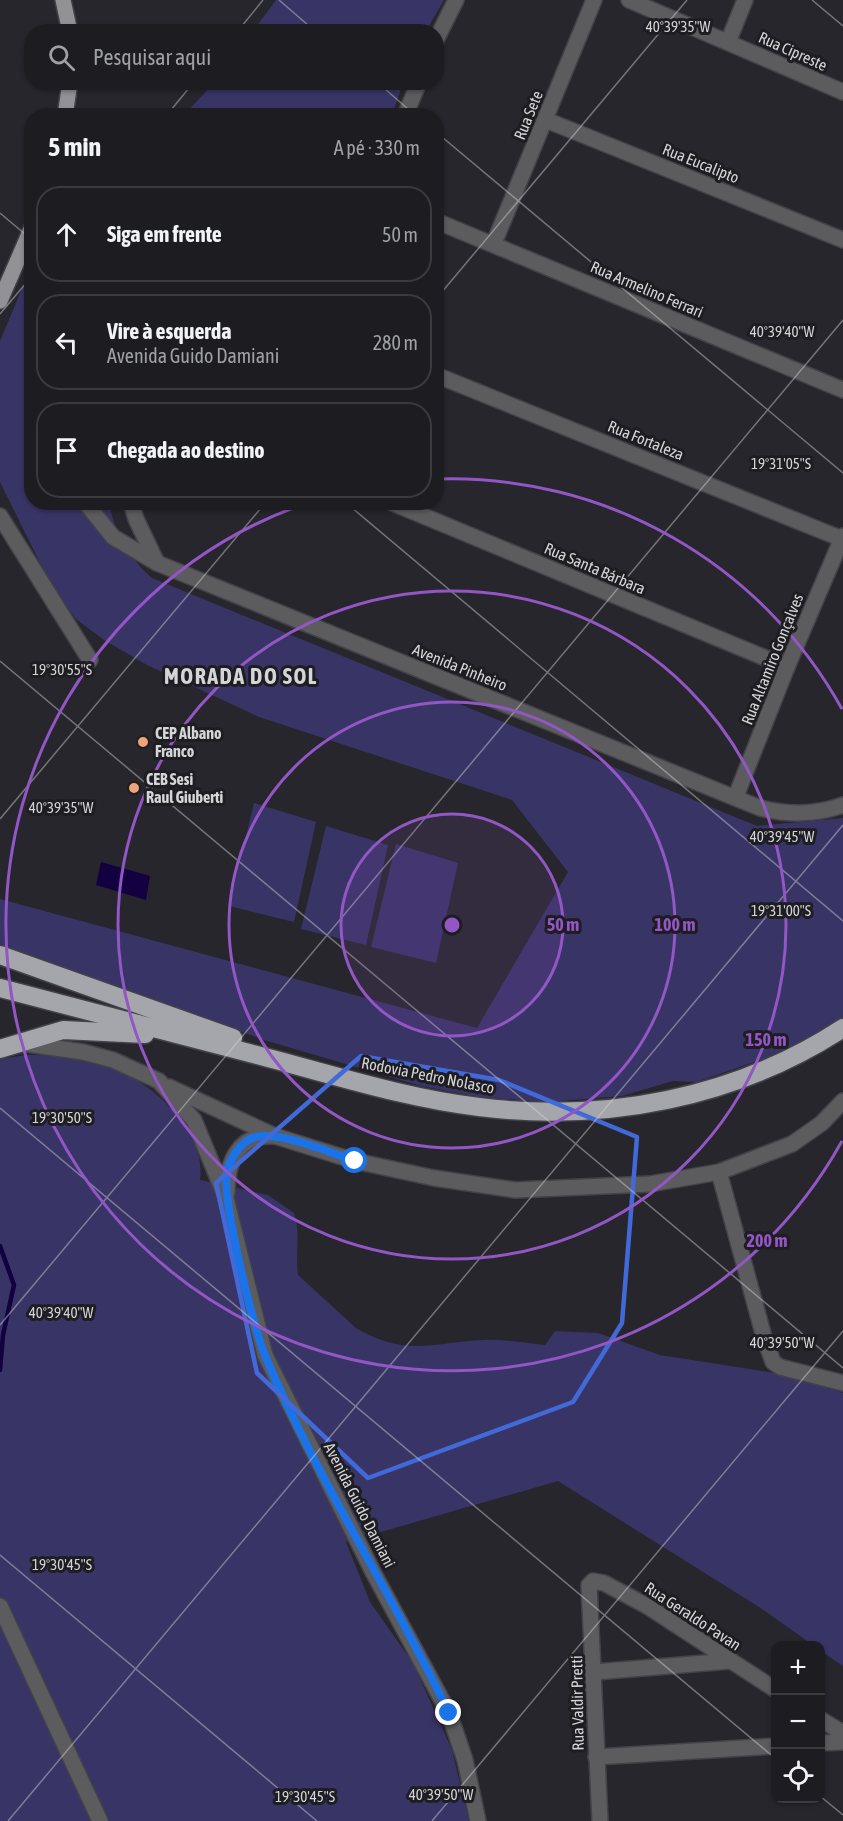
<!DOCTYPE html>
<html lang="pt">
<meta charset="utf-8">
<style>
body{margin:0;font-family:"Asap Condensed",sans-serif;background:#29292e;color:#f1f3f6}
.controls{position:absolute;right:18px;bottom:18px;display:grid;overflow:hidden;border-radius:12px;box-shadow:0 2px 4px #0004}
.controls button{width:54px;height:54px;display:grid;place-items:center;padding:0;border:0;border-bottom:2px solid #3a3a3f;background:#1c1c21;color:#f1f3f6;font:30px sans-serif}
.stop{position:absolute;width:18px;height:18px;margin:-14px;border:4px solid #1a73e8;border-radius:50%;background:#fff}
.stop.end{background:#1a73e8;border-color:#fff;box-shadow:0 2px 6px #0008}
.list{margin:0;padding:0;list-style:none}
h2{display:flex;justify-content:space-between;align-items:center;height:78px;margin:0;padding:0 24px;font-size:26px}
h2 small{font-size:20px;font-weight:400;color:#a0a1a5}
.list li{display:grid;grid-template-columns:39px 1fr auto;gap:18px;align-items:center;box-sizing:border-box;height:96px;margin:0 12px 12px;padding:0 12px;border:2px solid #3a3a3f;border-radius:24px}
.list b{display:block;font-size:22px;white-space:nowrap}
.list p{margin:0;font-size:20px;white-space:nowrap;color:#a0a1a5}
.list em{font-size:20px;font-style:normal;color:#a0a1a5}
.icon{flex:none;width:33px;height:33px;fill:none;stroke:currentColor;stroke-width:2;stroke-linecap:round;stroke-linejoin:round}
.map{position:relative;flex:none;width:843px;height:1821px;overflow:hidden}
.search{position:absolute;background:#1c1c21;box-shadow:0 2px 4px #0004;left:24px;top:24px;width:420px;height:66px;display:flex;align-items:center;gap:15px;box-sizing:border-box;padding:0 21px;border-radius:24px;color:#a0a1a5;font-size:22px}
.panel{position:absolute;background:#1c1c21;box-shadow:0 2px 4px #0004;left:24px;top:108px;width:420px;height:402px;border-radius:24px}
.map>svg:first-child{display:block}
.green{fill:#393466}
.water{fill:#130040}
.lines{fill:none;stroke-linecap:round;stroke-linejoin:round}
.stream{stroke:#130040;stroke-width:4.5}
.minor-casing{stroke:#424248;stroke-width:18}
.major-casing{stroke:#424248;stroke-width:18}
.highway-casing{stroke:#424248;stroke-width:21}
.minor{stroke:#5c5c5f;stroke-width:15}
.major{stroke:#919196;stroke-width:15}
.highway{stroke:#a5a5ac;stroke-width:18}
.route{stroke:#1a73e8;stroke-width:8}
.marked{fill:none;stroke:#4269d8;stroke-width:4.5;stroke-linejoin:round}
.ticks{fill:none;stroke:#d5d5d8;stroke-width:1.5;stroke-opacity:0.45}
.ring{fill:none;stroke:#9256c5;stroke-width:3}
.poi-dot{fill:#efa378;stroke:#1d1d22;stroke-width:2}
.labels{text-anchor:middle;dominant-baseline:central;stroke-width:6;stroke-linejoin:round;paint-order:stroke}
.street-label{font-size:16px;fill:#d5d5d8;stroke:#1d1d22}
.poi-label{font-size:16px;font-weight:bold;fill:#d5d5d8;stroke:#1d1d22;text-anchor:start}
.district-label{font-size:22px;font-weight:bold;letter-spacing:1.5px;fill:#d5d5d8;stroke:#1d1d22}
.ticks-label{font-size:15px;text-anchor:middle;fill:#d5d5d8;stroke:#1d1d22;stroke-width:6;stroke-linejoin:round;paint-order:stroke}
.centre{fill:#9256c5;stroke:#1d1d22;stroke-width:3}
.ring-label{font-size:18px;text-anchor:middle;font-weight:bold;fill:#9256c5;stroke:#1d1d22;stroke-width:6;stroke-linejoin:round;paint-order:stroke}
</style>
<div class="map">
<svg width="843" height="1821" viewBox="0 0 843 1821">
<rect width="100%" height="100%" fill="#26262c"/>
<g class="green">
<polygon points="276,0 444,0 426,31 253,31"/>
<polygon points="214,83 214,82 403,83 392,115 184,115"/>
<path d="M 31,267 L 32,502 L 109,503 C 114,531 130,559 152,578 L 757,826 L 843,818 L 843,1020 L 813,1042 L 696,1082 L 673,1081 L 622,1096 L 547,1102 L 480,1097 L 421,1086 L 264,1040 L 0,944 L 0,899 L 477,1028 L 568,872 L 512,800 L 259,717 L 147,665 L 104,640 L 76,619 L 52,587 L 0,482 L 0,341 Z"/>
<polygon points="254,803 316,822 294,922 229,906"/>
<polygon points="326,826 388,845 366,945 301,929"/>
<polygon points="396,844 458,863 436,963 371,947"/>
<path d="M 26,1055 C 50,1055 72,1056 95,1061 C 142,1074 208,1126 200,1180 L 268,1195 L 294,1213 C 301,1233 295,1254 298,1275 L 356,1328 C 409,1358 431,1342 484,1340 C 504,1339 525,1343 545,1345 L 555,1331 L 598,1333 L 660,1355 L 801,1377 L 843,1393 L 843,1666 L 821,1651 L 820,1646 L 813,1645 L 759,1607 L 558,1481 L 346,1542 L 370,1602 L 413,1663 L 452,1750 L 469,1821 L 0,1821 L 0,1059 Z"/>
</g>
<polygon class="water" points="101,862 150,876 146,900 96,885"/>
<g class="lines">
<polyline class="stream" points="0,1246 14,1285 3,1335 0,1370"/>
<g class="minor-casing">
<g id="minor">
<polyline points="629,0 843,92"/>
<polyline points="436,40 456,0"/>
<polyline points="728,42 745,0"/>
<polyline points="405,116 419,82"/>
<polyline points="546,120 843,240"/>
<polyline points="436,221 843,390"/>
<polyline points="494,243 594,0"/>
<polyline points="436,375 842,539"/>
<path d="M 85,502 L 113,537 L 157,563 L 760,808 C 789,815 814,815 843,805"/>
<polyline points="131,502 136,519 157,563"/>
<polyline points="390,502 787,667"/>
<polyline points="0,516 90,660"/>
<polyline points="736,796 787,667 843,536"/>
<polyline points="21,1043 83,1052 113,1060 159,1081 194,1120 226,1198 265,1355 373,1572 449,1713 465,1760 478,1821"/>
<polyline points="169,1087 275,1136 355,1161 434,1178 515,1190 650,1184 719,1172 792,1144 822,1123 843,1101"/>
<polyline points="719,1172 764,1337 773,1362 780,1367 843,1383"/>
<path d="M 227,1192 C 227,1162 238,1134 273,1136"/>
<polyline points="0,1606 100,1821"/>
<polyline points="595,1672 730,1661"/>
<polyline points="820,1719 843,1733"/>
<polyline points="820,1743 843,1742"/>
<polyline points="596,1757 776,1746"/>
<polyline points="600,1821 589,1585 593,1581 604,1583 647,1606 776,1690"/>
</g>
</g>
<g class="major-casing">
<g id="major">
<polyline points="63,0 70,32"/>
<polyline points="65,116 70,82"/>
<polyline points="0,301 32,227"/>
</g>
</g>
<g class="highway-casing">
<g id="highway">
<polyline points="0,955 233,1038"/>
<path d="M 0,988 C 92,1012 184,1036 276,1060 C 343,1078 411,1099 479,1107 C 605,1123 736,1098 843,1028"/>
<polyline points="0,1049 63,1030 145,1034"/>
</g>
</g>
<use href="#minor" class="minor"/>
<use href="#major" class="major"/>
<use href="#highway" class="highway"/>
</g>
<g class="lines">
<path class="route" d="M 355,1161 C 331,1153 272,1127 250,1139 C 239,1145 229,1160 227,1172 C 222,1203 253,1326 266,1358 C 318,1481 392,1593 449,1713"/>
</g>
<path class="marked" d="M 361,1056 L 499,1080 L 637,1137 L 622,1323 L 573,1402 L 368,1478 L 257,1373 L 216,1183 Z"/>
<path class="ticks" d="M 279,0 L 316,32M 812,0 L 843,26M 237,32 L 263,0M 377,82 L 416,116M 166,116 L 194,82M 436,132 L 843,473M 0,213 L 32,240M 436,299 L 687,0M 0,314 L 32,276M 345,502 L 843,921M 0,661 L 843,1368M 0,819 L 266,502M 0,1108 L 776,1759M 0,1325 L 843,320M 0,1555 L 317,1821M 820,1796 L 843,1815M 8,1821 L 843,825M 432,1821 L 843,1331"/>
<circle cx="452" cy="925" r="111" fill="#9256c5" fill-opacity=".12"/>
<g class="ring">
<circle cx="452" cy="925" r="111"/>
<circle cx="452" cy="925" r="223"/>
<circle cx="452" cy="925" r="334"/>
<path d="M842 1141A446 446 0 1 1 307 503M440 479A446 446 0 0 1 842 709"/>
</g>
<g class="poi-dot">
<circle cx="143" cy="742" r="6"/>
<circle cx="134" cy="788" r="6"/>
</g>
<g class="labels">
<g class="street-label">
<text transform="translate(793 51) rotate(24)">Rua Cipreste</text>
<text transform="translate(528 115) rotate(-68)">Rua Sete</text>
<text transform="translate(701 163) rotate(22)">Rua Eucalipto</text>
<text transform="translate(647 289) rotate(23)">Rua Armelino Ferrari</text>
<text transform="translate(646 440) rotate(22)">Rua Fortaleza</text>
<text transform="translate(595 568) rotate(23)">Rua Santa Bárbara</text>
<text transform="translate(772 659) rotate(-68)">Rua Altamiro Gonçalves</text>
<text transform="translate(460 667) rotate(22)">Avenida Pinheiro</text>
<text transform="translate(428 1075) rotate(11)">Rodovia Pedro Nolasco</text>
<text transform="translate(360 1505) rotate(63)">Avenida Guido Damiani</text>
<text transform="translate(693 1616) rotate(33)">Rua Geraldo Pavan</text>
<text transform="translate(577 1703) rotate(-91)">Rua Valdir Pretti</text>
</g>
<g class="poi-label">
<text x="155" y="733">CEP Albano<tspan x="155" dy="18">Franco</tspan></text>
<text x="146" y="779">CEB Sesi<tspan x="146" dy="18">Raul Giuberti</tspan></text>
</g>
<g class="district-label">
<text x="241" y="676">MORADA DO SOL</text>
</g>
</g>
<g class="ticks-label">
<text x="678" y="32">40°39'35"W</text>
<text x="782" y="337">40°39'40"W</text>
<text x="781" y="469">19°31'05"S</text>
<text x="62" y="675">19°30'55"S</text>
<text x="61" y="813">40°39'35"W</text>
<text x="782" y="842">40°39'45"W</text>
<text x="781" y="916">19°31'00"S</text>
<text x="62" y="1123">19°30'50"S</text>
<text x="61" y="1318">40°39'40"W</text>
<text x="782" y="1348">40°39'50"W</text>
<text x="62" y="1570">19°30'45"S</text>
<text x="441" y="1800">40°39'50"W</text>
<text x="305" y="1802">19°30'45"S</text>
</g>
<circle cx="452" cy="925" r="9" class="centre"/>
<g class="ring-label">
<text x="563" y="931">50 m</text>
<text x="675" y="931">100 m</text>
<text x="766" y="1046">150 m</text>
<text x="767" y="1247">200 m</text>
</g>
</svg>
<div class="controls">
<button>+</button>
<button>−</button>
<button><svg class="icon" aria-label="locate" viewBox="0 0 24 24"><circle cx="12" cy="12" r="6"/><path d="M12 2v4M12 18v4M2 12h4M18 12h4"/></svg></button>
</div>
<div class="stop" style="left:355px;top:1161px"></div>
<div class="stop end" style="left:449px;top:1713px"></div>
<div class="search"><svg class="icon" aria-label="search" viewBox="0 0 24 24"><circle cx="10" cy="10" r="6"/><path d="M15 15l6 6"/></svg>Pesquisar aqui</div>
<section class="panel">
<h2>5 min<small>A pé · 330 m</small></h2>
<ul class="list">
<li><svg class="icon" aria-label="ahead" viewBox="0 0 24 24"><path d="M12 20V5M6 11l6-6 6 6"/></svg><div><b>Siga em frente</b></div><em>50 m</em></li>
<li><svg class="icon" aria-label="left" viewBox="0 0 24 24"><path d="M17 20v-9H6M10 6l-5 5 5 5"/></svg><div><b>Vire à esquerda</b><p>Avenida Guido Damiani</p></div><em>280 m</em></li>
<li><svg class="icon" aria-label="arrive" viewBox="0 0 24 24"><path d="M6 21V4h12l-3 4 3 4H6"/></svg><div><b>Chegada ao destino</b></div></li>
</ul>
</section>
</div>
